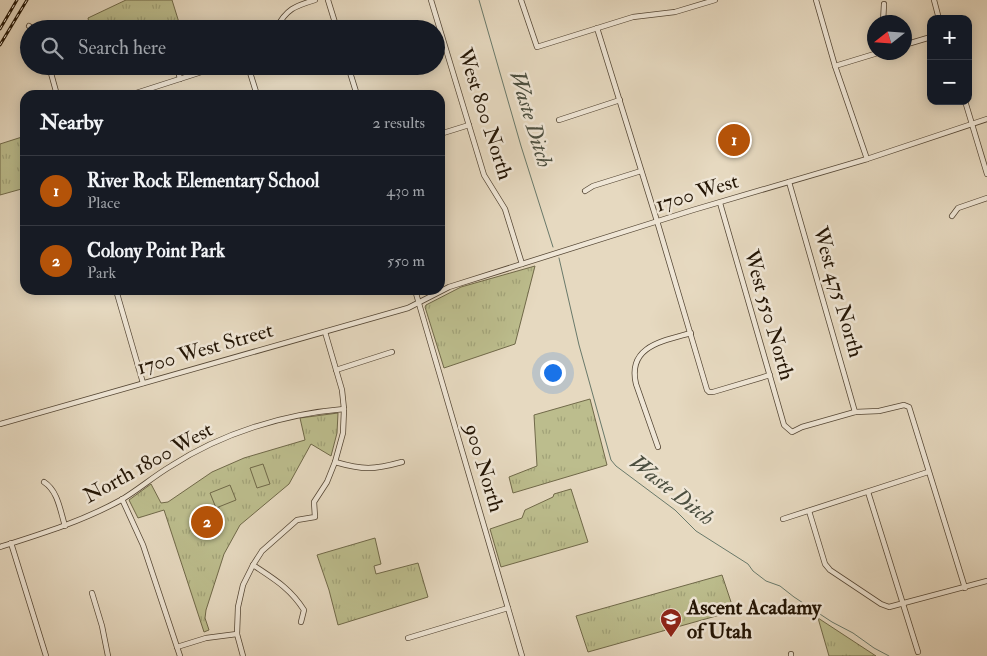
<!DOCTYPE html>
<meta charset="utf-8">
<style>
body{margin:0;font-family:"IM FELL Double Pica",serif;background:#20242c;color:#f1f3f6}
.controls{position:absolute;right:15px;top:15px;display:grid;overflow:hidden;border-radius:10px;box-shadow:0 2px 12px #0003}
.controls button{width:45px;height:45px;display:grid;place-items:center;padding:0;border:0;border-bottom:1px solid #363941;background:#171b24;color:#f1f3f6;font:25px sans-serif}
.compass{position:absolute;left:867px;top:15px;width:45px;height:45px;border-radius:50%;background:#171b24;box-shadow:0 2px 12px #0003;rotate:253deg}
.you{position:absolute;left:552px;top:372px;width:18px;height:18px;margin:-12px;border:4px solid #fff;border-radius:50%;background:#1a73e8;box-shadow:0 0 0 8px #1a73e833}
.badge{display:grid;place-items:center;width:32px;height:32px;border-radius:50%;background:#b45309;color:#fff;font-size:16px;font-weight:700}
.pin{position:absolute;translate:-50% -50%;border:2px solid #fff;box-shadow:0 1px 5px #0006}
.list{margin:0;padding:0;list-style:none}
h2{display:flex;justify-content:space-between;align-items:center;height:65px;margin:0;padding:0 20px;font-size:21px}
h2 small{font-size:16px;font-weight:400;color:#9ea1a6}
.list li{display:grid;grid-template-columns:32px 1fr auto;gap:15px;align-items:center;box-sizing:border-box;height:70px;padding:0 20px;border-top:1px solid #363941}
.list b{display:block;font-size:19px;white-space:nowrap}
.list p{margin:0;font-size:16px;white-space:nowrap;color:#9ea1a6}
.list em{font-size:16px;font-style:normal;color:#9ea1a6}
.icon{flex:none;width:28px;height:28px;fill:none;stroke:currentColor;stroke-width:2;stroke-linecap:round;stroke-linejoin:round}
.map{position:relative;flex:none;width:987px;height:656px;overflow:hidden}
.search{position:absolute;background:#171b24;box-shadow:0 2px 12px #0003;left:20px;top:20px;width:425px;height:55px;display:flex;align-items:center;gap:12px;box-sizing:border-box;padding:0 18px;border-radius:28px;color:#9ea1a6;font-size:19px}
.panel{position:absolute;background:#171b24;box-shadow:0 2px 12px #0003;left:20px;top:90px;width:425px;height:205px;border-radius:15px}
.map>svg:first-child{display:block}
.grass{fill:url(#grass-tufts);stroke:#706949}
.garden{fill:#bcbd8d;stroke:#706949}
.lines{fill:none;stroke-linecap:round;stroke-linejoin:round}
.stream{stroke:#69796a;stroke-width:1}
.minor-casing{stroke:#544634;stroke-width:6}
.minor{stroke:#efe6d6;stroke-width:4.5}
.rail-casing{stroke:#231505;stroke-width:3}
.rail{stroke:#efe6d6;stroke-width:1;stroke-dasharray:4;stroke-linecap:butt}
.labels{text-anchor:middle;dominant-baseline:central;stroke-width:5;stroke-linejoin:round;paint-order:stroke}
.street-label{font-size:21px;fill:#231505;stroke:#efe6d6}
.poi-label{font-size:21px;font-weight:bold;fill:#231505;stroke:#efe6d6;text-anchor:start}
.water-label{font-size:22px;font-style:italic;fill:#4c4f40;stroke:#efe6d6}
</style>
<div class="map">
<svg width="987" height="656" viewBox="0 0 987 656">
<defs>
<pattern id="grass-tufts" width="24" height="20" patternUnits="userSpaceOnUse" patternTransform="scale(1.25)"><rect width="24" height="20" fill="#bcbd8d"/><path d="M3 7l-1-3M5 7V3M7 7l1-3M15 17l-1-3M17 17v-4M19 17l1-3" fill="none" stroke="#a1a278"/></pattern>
</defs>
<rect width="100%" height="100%" fill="#e6d9c0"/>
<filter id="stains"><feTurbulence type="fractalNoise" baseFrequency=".004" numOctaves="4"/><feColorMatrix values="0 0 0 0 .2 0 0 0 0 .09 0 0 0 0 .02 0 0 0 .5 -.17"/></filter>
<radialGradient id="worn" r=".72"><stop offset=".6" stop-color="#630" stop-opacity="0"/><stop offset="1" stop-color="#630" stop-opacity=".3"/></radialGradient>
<g class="grass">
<polygon points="126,0 172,0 181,29 90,29 88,18"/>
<polygon points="25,136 25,188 0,195 0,144"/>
<polygon points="535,266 515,344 444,368 425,307 426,305 461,287"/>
<polygon points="590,399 607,465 513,493 509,477 537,466 534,415"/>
<polygon points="338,413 337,433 331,456 311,444 289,484 240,525 224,554 206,610 205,618 209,630 204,632 164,510 138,518 129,500 151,484 161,503 168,502 212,472 244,458 305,440 300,418"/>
<polygon points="571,489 588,542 501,567 490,529 522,518 525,510 553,497 554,494"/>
<polygon points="375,538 381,564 374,566 376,574 418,563 428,597 338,625 329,590 317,555"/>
<polygon points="722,575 734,611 588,652 576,616"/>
<polygon points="818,618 876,656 829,656"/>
</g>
<g class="garden">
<polygon points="263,464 270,484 257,488 250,468"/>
<polygon points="230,485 236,500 216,508 210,493"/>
</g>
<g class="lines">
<g class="stream">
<polyline points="479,0 521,146 553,247"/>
<polyline points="559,258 579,345 611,460 616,466 675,510 696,531 748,564 753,571 766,581 780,586 794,597 832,622 853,633 874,648 889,656"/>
</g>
<g class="minor-casing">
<g id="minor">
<polyline points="328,0 337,29"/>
<polyline points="431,0 484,175 505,209 522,264"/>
<polyline points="521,0 537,47 633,17 675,12 715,0"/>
<polyline points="816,0 835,66 867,159"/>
<polyline points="934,0 939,19"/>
<polyline points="883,22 884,4"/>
<polyline points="29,26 33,29"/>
<polyline points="597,28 657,221 707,390 709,392 713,392 770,375"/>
<path d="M 276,29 C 286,9 295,6 315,0"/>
<polyline points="904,45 931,37"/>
<polyline points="49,66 57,95"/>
<polyline points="177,66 180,79"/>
<polyline points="248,66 257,95"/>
<polyline points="348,66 357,95"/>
<polyline points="835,66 881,52"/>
<polyline points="130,95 220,66"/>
<polyline points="965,101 987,174"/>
<polyline points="559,120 620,100"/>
<polyline points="440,134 469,125"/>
<polyline points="789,182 855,412"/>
<polyline points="585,191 593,186 641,171"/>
<polyline points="720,203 784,425 792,432 802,427 855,412 879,411 904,405 909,407 965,588"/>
<polyline points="952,216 958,208 987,198"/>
<polyline points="116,290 143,383"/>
<polyline points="415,290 522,656"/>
<polyline points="336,370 392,352"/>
<polyline points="0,424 408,308 449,287 693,210 867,159 987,119"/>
<path d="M 658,447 L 636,384 C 627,346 663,341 691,333"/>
<path d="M 335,462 C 363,470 373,470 402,462"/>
<path d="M 44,482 C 58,491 60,510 65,526"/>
<polyline points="868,492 918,652"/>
<polyline points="122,499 143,545 180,656"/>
<polyline points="809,511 825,564 830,570 881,604 889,607 987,581"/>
<polyline points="783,519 928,472"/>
<polyline points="11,543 46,656"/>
<path d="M 0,547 C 41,534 83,521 121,500 C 138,490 154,476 171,466 C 222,433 284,414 344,409"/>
<path d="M 253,565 C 274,579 290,588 304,610 L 301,622"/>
<polyline points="92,593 102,626 108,656"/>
<polyline points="408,638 508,608"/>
<polyline points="177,647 206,638 237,634"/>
<polyline points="791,654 791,656"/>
<polyline points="243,656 237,634 238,607 243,585 253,565 262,551 297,520 315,517 314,502 327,482 335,462 343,433 344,409 342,390 325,332"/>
</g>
</g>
<use href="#minor" class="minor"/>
<g class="rail-casing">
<g id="rail">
<polyline points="0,29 17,0"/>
<polyline points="0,45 27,0"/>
</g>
</g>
<use href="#rail" class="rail"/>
</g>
<defs>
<g id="school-pin" transform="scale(1.125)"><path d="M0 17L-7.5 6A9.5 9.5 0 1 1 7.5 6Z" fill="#8f2418" stroke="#efe6d6"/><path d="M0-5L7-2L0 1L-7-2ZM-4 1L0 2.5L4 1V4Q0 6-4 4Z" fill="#fff"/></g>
</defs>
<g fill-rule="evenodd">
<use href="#school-pin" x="671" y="619"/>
</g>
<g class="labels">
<g class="street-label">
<text transform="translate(485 114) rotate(72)">West 800 North</text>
<text transform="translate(697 193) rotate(-17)">1700 West</text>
<text transform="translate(838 292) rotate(74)">West 475 North</text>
<text transform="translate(769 315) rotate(74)">West 550 North</text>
<text transform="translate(205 349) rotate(-16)">1700 West Street</text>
<text transform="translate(148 463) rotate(-29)">North 1800 West</text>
<text transform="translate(484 468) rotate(73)">900 North</text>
</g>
<g class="poi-label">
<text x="687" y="607">Ascent Acadamy<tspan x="687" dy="24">of Utah</tspan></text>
</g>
<g class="water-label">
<text transform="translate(531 119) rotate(73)">Waste Ditch</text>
<text transform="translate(672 490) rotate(38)">Waste Ditch</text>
</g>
</g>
<rect width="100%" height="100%" filter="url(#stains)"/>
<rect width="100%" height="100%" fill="url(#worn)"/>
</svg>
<div class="controls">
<button>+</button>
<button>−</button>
</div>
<svg class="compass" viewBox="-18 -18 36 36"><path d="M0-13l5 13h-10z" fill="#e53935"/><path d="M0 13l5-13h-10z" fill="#9ea1a6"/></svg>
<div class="you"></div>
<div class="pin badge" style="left:734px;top:140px">1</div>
<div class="pin badge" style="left:207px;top:522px">2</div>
<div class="search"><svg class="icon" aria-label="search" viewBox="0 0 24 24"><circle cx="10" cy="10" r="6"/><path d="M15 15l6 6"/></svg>Search here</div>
<section class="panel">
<h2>Nearby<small>2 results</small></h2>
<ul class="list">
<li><span class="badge">1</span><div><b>River Rock Elementary School</b><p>Place</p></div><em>430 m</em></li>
<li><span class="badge">2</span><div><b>Colony Point Park</b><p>Park</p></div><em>550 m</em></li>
</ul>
</section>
</div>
